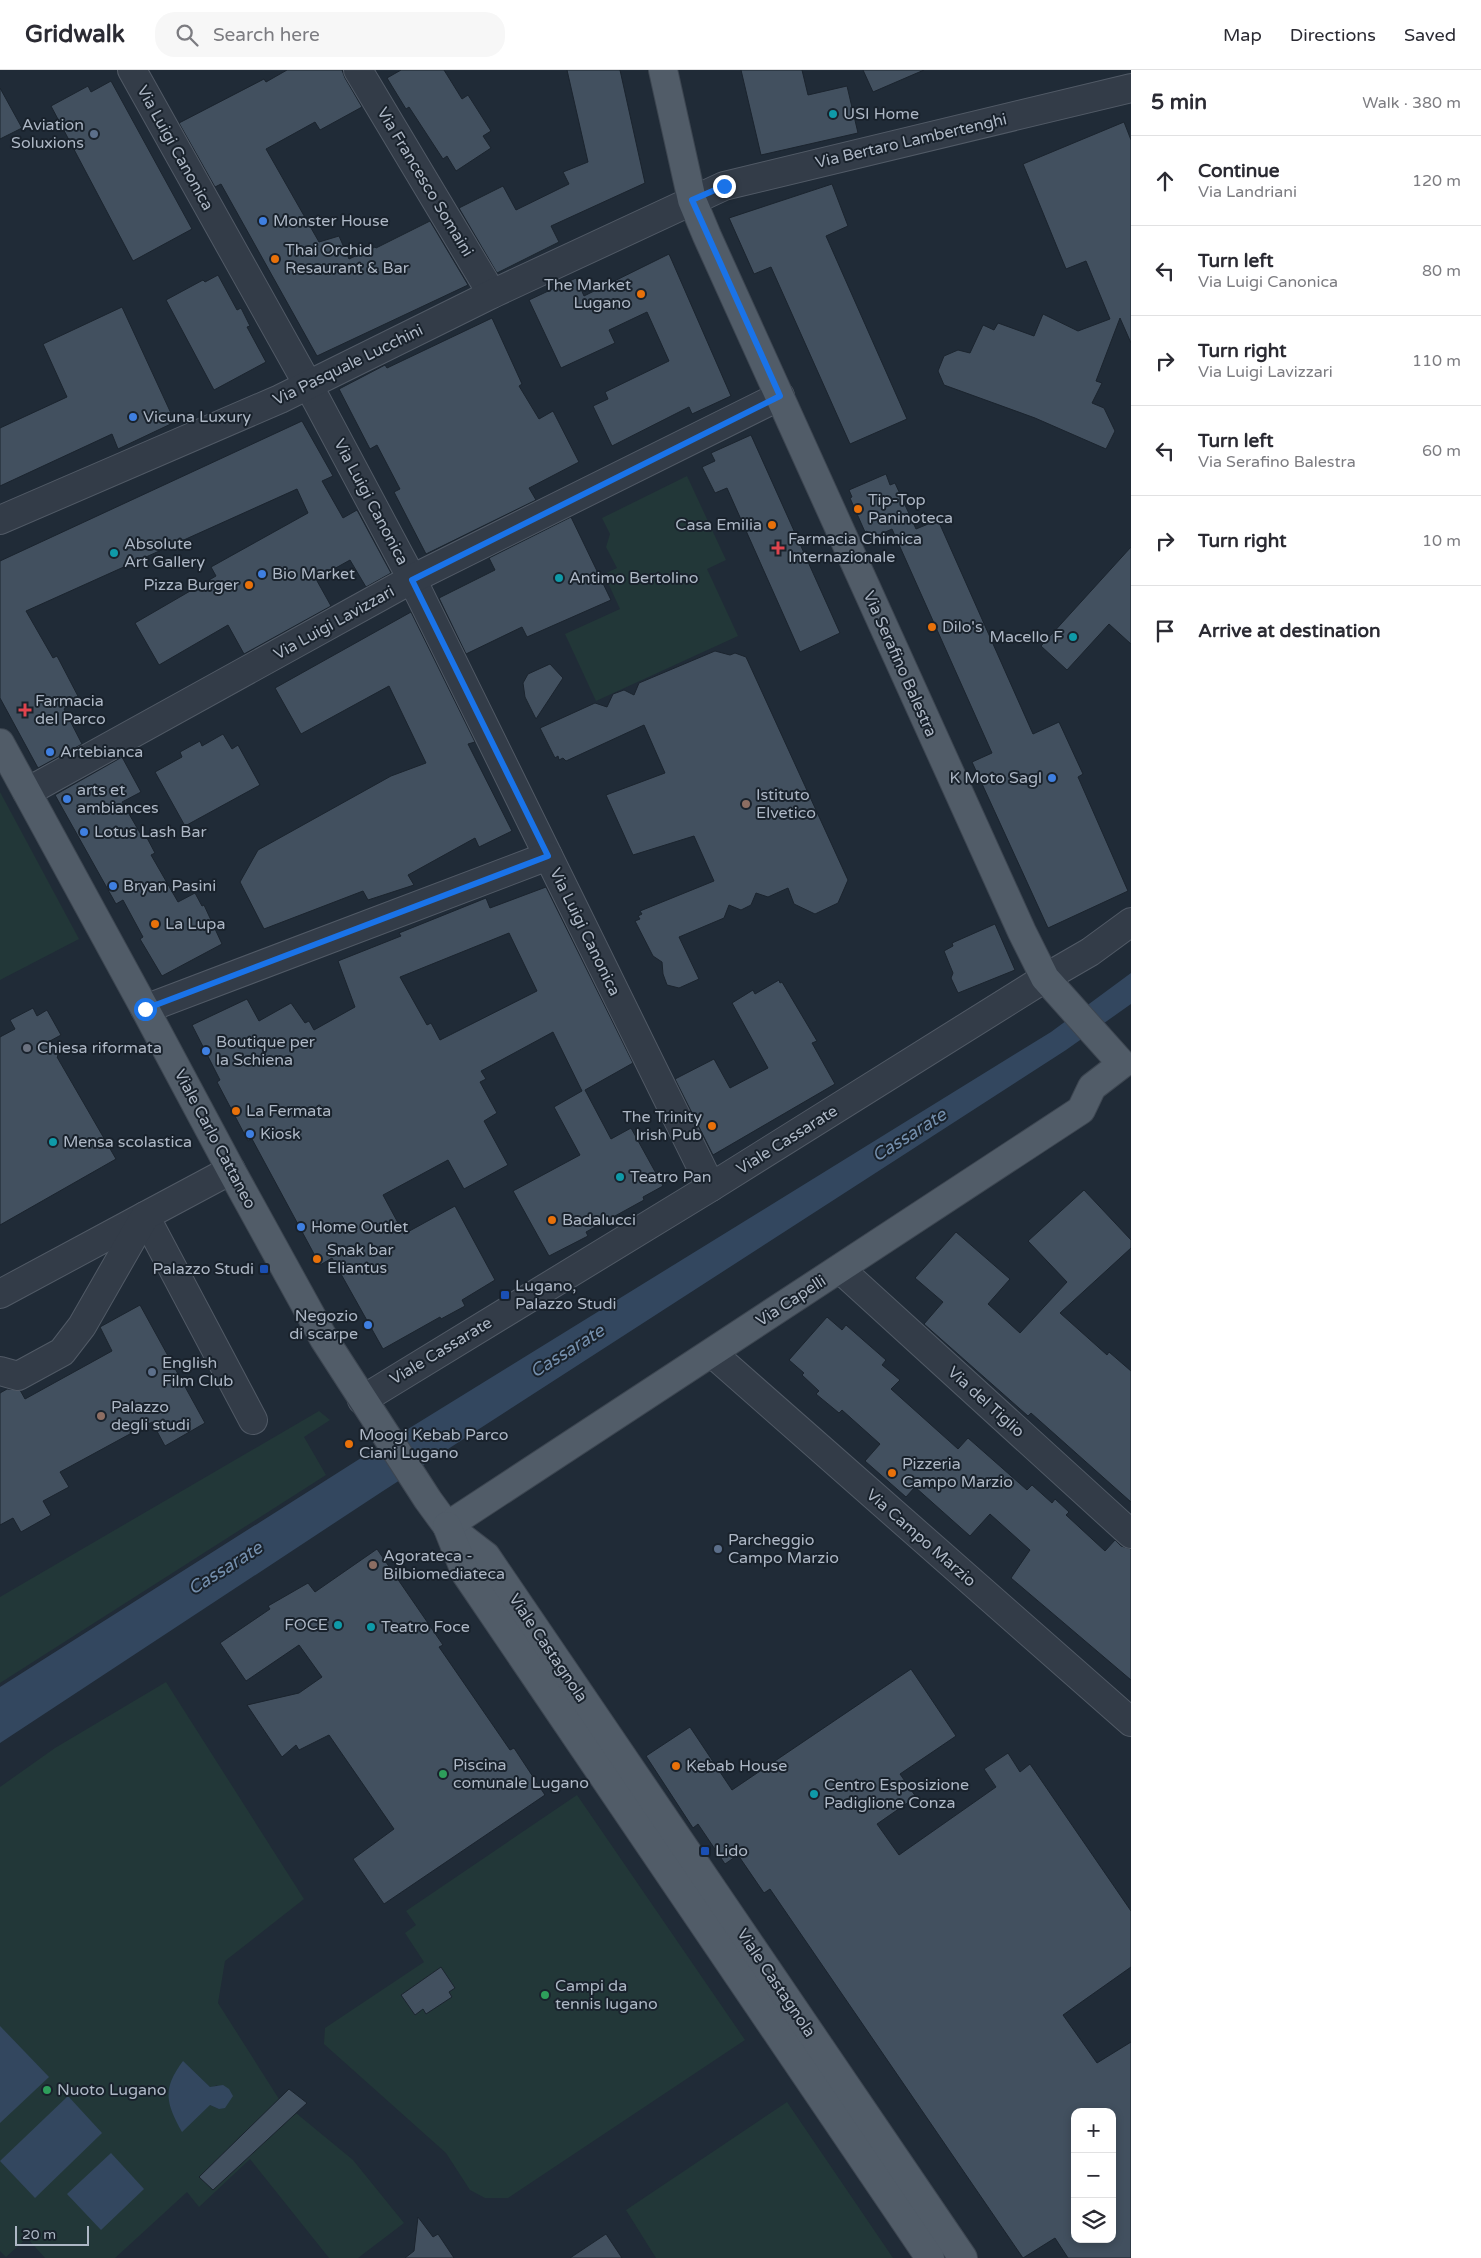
<!DOCTYPE html>
<meta charset="utf-8">
<style>
body{margin:0;font-family:"Varela Round",sans-serif;background:#f7f7f7;color:#2b2b33}
.controls{position:absolute;right:15px;bottom:15px;display:grid;overflow:hidden;border-radius:10px;box-shadow:0 2px 8px #0003}
.controls button{width:45px;height:45px;display:grid;place-items:center;padding:0;border:0;border-bottom:1px solid #e1e1e2;background:#fff;color:#2b2b33;font:25px sans-serif}
.scale{position:absolute;left:15px;bottom:12px;width:74px;box-sizing:border-box;padding-left:5px;border:2px solid #adb7c5;border-top:0;font-size:14px;line-height:18px;white-space:nowrap;color:#adb7c5;-webkit-text-stroke:4px #19222c;paint-order:stroke}
.stop{position:absolute;width:15px;height:15px;margin:-11px;border:4px solid #1a73e8;border-radius:50%;background:#fff}
.stop.end{background:#1a73e8;border-color:#fff;box-shadow:0 1px 5px #0008}
.list{margin:0;padding:0;list-style:none}
h2{display:flex;justify-content:space-between;align-items:center;height:65px;margin:0;padding:0 20px;font-size:21px}
h2 small{font-size:16px;font-weight:400;color:#7c7c81}
.list li{display:grid;grid-template-columns:32px 1fr auto;gap:15px;align-items:center;box-sizing:border-box;height:90px;padding:0 20px;border-top:1px solid #e1e1e2}
.list b{display:block;font-size:19px;white-space:nowrap}
.list p{margin:0;font-size:16px;white-space:nowrap;color:#7c7c81}
.list em{font-size:16px;font-style:normal;color:#7c7c81}
.icon{flex:none;width:28px;height:28px;fill:none;stroke:currentColor;stroke-width:2;stroke-linecap:round;stroke-linejoin:round}
.map{position:relative;flex:none;width:1131px;height:2188px;overflow:hidden}
header{display:flex;align-items:center;gap:30px;box-sizing:border-box;height:70px;padding:0 25px;background:#fff;border-bottom:1px solid #e1e1e2}
header strong{font-size:24px}
nav{display:flex;gap:28px;margin-inline-start:auto;font-size:18px}
.search{width:350px;height:45px;background:#f7f7f7;display:flex;align-items:center;gap:12px;box-sizing:border-box;padding:0 18px;border-radius:20px;color:#7c7c81;font-size:19px}
main{display:flex}
aside{flex:1;background:#fff}
.map>svg:first-child{display:block}
.green{fill:#223738;fill-rule:evenodd}
.water{fill:#33475f}
.building{fill:#42505f;stroke:#1b242e;fill-rule:evenodd}
.lines{fill:none;stroke-linecap:round;stroke-linejoin:round}
.minor-casing{stroke:#515a66;stroke-width:30}
.major-casing{stroke:#3d4651;stroke-width:30}
.minor{stroke:#333c48;stroke-width:28}
.major{stroke:#515c68;stroke-width:28}
.route{stroke:#1a73e8;stroke-width:6}
.culture-dot{fill:#0f9aa8;stroke:#19222c;stroke-width:2}
.service-dot{fill:#5c6f8a;stroke:#19222c;stroke-width:2}
.shop-dot{fill:#3f7fe0;stroke:#19222c;stroke-width:2}
.food-dot{fill:#e8710a;stroke:#19222c;stroke-width:2}
.health-dot{fill:#e0444e;stroke:#19222c;stroke-width:2}
.education-dot{fill:#8d6e63;stroke:#19222c;stroke-width:2}
.worship-dot{fill:#6b7280;stroke:#19222c;stroke-width:2}
.transit-dot{fill:#1a4fb4;stroke:#19222c;stroke-width:2}
.leisure-dot{fill:#2e9e5b;stroke:#19222c;stroke-width:2}
.labels{text-anchor:middle;dominant-baseline:central;stroke-width:4;stroke-linejoin:round;paint-order:stroke}
.poi-label{font-size:16px;fill:#adb7c5;stroke:#19222c;text-anchor:start}
.street-label{font-size:16px;fill:#adb7c5;stroke:#19222c}
.water-label{font-size:18px;font-style:italic;fill:#748fad;stroke:#19222c}
</style>
<header>
<strong>Gridwalk</strong>
<div class="search"><svg class="icon" aria-label="search" viewBox="0 0 24 24"><circle cx="10" cy="10" r="6"/><path d="M15 15l6 6"/></svg>Search here</div>
<nav><a>Map</a><a>Directions</a><a>Saved</a></nav>
</header>
<main>
<div class="map">
<svg width="1131" height="2188" viewBox="0 0 1131 2188">
<rect width="100%" height="100%" fill="#202b37"/>
<g class="green">
<polygon points="687,406 726,490 707,499 738,566 596,631 565,564 620,539 604,504 617,498 606,477 610,464 602,448"/>
<polygon points="0,722 79,869 0,910"/>
<polygon points="319,1341 330,1350 304,1367 326,1405 0,1613 0,1527"/>
<path d="M 166,1612 L 304,1829 L 225,1891 L 218,1933 L 279,2029 L 353,2090 L 404,2153 L 358,2188 L 329,2188 L 250,2089 L 199,2137 L 187,2122 L 115,2188 L 45,2188 L 27,2168 L 6,2187 L 0,2181 L 0,1717 L 55,1678 ZM 182,1991 L 211,2018 L 217,2015 L 219,2039 L 210,2035 Z"/>
<polygon points="577,1725 745,1970 508,2128 485,2128 470,2120 446,2083 324,1974 325,1958 424,1892 405,1863 416,1855 406,1841"/>
<polygon points="787,2032 893,2188 656,2188 626,2140"/>
</g>
<g class="water">
<polygon points="1131,903 1131,934 1066,980 383,1421 0,1673 0,1617 361,1388 1051,962"/>
<polygon points="0,1956 49,2007 0,2053"/>
<path d="M 183,1991 L 210,2017 L 223,2015 L 229,2019 L 233,2026 L 225,2038 L 219,2039 L 210,2035 L 182,2062 C 166,2033 162,2019 183,1991 Z"/>
<polygon points="68,2026 102,2063 35,2128 0,2091"/>
<polygon points="111,2083 144,2119 101,2160 67,2124"/>
</g>
<g class="building">
<polygon points="287,0 342,0 345,8 362,37 320,60 315,52 266,79 319,172 339,166 349,189 375,177 376,178 430,151 468,215 317,286 221,114 215,117 179,53 264,9 266,12"/>
<polygon points="401,0 444,0 462,29 468,25 491,61 483,66 491,78 456,101 447,86 443,89 409,37 406,39 387,8"/>
<polygon points="567,0 620,0 645,113 551,156 559,172 497,203 459,138 503,116 516,140 569,114 563,102 588,92"/>
<polygon points="741,0 802,0 808,25 847,16 858,63 761,85"/>
<polygon points="863,0 924,0 873,22"/>
<polygon points="111,11 192,159 133,191 51,36 88,16 91,22"/>
<polygon points="0,18 22,58 0,69"/>
<polygon points="1124,52 1131,70 1131,273 1120,248 1096,311 1102,313 1092,333 1104,338 1115,361 1106,379 1035,348 944,315 938,301 944,286 958,280 970,283 983,255 994,260 998,253 1034,266 1043,244 1078,261 1110,249 1086,191 1066,199 1023,94"/>
<polygon points="832,114 848,156 826,166 907,349 850,374 771,197 754,204 729,148"/>
<polygon points="669,184 731,326 692,344 689,337 612,376 593,336 608,329 605,322 669,291 647,242 609,260 615,273 561,298 529,230 576,208 584,226"/>
<polygon points="218,205 237,240 241,238 250,256 247,257 266,292 214,320 166,230 203,210 205,212"/>
<polygon points="122,237 175,352 118,379 112,364 0,416 0,358 67,327 43,274"/>
<polygon points="492,248 522,314 519,316 539,349 553,341 579,392 529,418 536,430 426,484 394,422 400,419 377,375 370,379 339,319 385,295 387,298"/>
<polygon points="302,351 333,406 322,411 343,448 357,440 391,503 366,517 350,490 316,509 331,536 244,584 228,555 159,595 135,553 216,506 211,497 308,443 297,419 26,541 53,588 57,586 80,630 64,639 82,674 38,698 0,628 0,491"/>
<polygon points="751,365 840,563 800,582 727,418 715,423 702,397 715,391 711,383"/>
<polygon points="886,404 890,415 895,413 916,459 938,450 1033,664 1059,652 1083,704 1078,707 1128,821 1048,858 972,692 992,683 892,459 870,469 867,461 865,462 850,428 852,427 849,420"/>
<polygon points="571,447 611,530 527,567 522,557 466,584 439,528 495,500 489,488"/>
<polygon points="1131,477 1131,574 1109,554 1067,600 1041,576"/>
<polygon points="411,542 475,672 468,674 512,761 479,777 475,768 408,805 414,815 368,830 363,821 264,859 240,812 258,780 391,706 426,693 389,616 301,664 275,618"/>
<polygon points="715,581 730,585 735,583 746,587 848,810 838,833 815,844 794,834 788,818 768,827 756,823 751,835 741,840 729,835 724,848 679,867 699,909 679,918 667,915 663,904 662,892 653,886 635,851 640,849 638,846 642,844 640,841 714,811 694,766 633,785 606,725 665,703 644,655 566,691 563,688 559,690 558,686 555,688 540,658 595,633 607,637 613,624 624,620 634,625 639,613"/>
<polygon points="550,594 563,608 536,649 525,627 523,613 528,604"/>
<polygon points="223,664 232,679 238,675 260,715 185,756 155,702 182,687 180,682 200,671 202,676"/>
<polygon points="122,687 141,722 122,732 143,768 146,766 155,783 151,785 178,832 195,823 202,836 204,835 222,874 162,906 140,869 143,867 123,830 116,834 55,725"/>
<path d="M 546,817 L 633,993 L 585,1020 L 611,1069 L 631,1058 L 663,1116 L 643,1127 L 644,1130 L 586,1162 L 588,1166 L 549,1186 L 513,1121 L 580,1085 L 554,1037 L 582,1021 L 553,962 L 481,1001 L 486,1009 L 480,1012 L 497,1043 L 484,1051 L 508,1095 L 464,1119 L 448,1090 L 383,1125 L 404,1164 L 455,1136 L 495,1210 L 462,1230 L 465,1236 L 441,1249 L 440,1247 L 383,1279 L 332,1188 L 320,1195 L 252,1069 L 248,1071 L 217,1012 L 220,1010 L 192,955 L 247,929 L 259,951 L 291,933 L 305,953 L 309,951 L 314,960 L 355,937 L 338,891 L 401,866 L 399,863 L 486,828 L 490,838 ZM 509,863 L 537,921 L 440,970 L 431,953 L 427,955 L 400,907 Z"/>
<polygon points="995,854 1015,900 958,923 951,908 953,903 944,881 953,876 952,873"/>
<polygon points="779,910 780,913 782,912 817,971 812,973 835,1014 713,1085 675,1009 714,989 730,1018 768,998 732,933 753,920 755,924"/>
<polygon points="33,938 37,946 47,940 61,965 50,971 58,986 57,987 116,1089 0,1155 0,967 15,959 10,950"/>
<polygon points="1084,1120 1131,1170 1131,1178 1060,1243 1107,1285 1109,1282 1131,1301 1131,1432 1031,1343 1028,1346 924,1254 943,1232 915,1208 956,1162 1010,1209 988,1234 1020,1263 1067,1212 1028,1171"/>
<polygon points="140,1235 205,1353 165,1376 152,1352 60,1402 69,1417 43,1431 51,1445 21,1462 13,1448 0,1455 0,1323 7,1319 20,1320 25,1329 112,1281 100,1257"/>
<polygon points="827,1247 842,1260 846,1255 886,1290 882,1295 900,1310 891,1319 958,1379 968,1368 1027,1420 1032,1415 1052,1433 1055,1429 1069,1442 1066,1445 1105,1481 1115,1470 1121,1476 1131,1479 1131,1610 1011,1508 1030,1480 990,1444 970,1466 915,1417 906,1427 865,1391 880,1374 842,1340 839,1343 816,1324 819,1321 802,1305 804,1303 789,1290"/>
<polygon points="377,1479 443,1575 439,1577 510,1680 514,1678 545,1725 384,1834 353,1789 394,1759 329,1665 299,1680 296,1675 282,1687 247,1635 299,1623 322,1607 299,1575 246,1611 220,1573 270,1539 268,1536 308,1513 315,1522"/>
<path d="M 911,1599 L 956,1666 L 900,1704 L 916,1727 L 877,1754 L 899,1785 L 996,1717 L 984,1699 L 1008,1683 L 1020,1702 L 1030,1694 L 1131,1841 L 1131,1897 L 1063,1945 L 1097,1993 L 1131,1972 L 1131,2188 L 1068,2188 L 1055,2168 L 1023,2188 L 770,1819 L 764,1823 L 738,1785 L 725,1794 L 698,1754 L 693,1758 L 646,1686 L 690,1657 L 732,1720 ZM 1075,2042 L 1112,2042 L 1112,2169 L 1075,2169 Z"/>
<polygon points="441,1897 455,1918 449,1922 452,1927 426,1944 423,1939 415,1945 401,1925"/>
<polygon points="289,2019 307,2033 213,2120 199,2107"/>
<polygon points="418,2147 433,2167 438,2164 454,2188 405,2188 414,2181"/>
<polygon points="606,2164 622,2188 570,2188"/>
</g>
<g class="lines">
<g class="minor-casing">
<g id="minor">
<polyline points="132,0 317,331 412,509 711,1117"/>
<polyline points="358,0 492,224"/>
<polyline points="0,450 280,329 492,224 724,116 1131,18"/>
<polyline points="27,722 412,509 780,326"/>
<polyline points="145,939 548,786"/>
<polyline points="840,1199 1131,1464"/>
<polyline points="0,1224 145,1146 253,1350"/>
<polyline points="712,1283 1131,1652"/>
<polyline points="0,1301 18,1306 62,1282 82,1256 145,1146 231,1100"/>
<polyline points="362,1330 711,1117 1045,908 1090,882 1131,852"/>
</g>
</g>
<g class="major-casing">
<g id="major">
<polyline points="0,673 145,939 231,1100 324,1269 428,1430 447,1456 486,1486 963,2188"/>
<polyline points="447,1456 1081,1040 1092,1017 1122,994 1045,908 1022,862 707,166 692,130 663,0"/>
<polyline points="447,1456 466,1504 930,2188"/>
</g>
</g>
<use href="#minor" class="minor"/>
<use href="#major" class="major"/>
</g>
<g class="lines">
<polyline class="route" points="145,939 548,786 412,510 780,326 692,130 724,116"/>
</g>
<g class="culture-dot">
<circle cx="833" cy="44" r="5"/>
<circle cx="114" cy="483" r="5"/>
<circle cx="559" cy="508" r="5"/>
<circle cx="1073" cy="567" r="5"/>
<circle cx="53" cy="1072" r="5"/>
<circle cx="620" cy="1107" r="5"/>
<circle cx="338" cy="1555" r="5"/>
<circle cx="371" cy="1557" r="5"/>
<circle cx="814" cy="1724" r="5"/>
</g>
<g class="service-dot">
<circle cx="94" cy="64" r="5"/>
<circle cx="152" cy="1302" r="5"/>
<circle cx="718" cy="1479" r="5"/>
</g>
<g class="shop-dot">
<circle cx="263" cy="151" r="5"/>
<circle cx="133" cy="347" r="5"/>
<circle cx="262" cy="504" r="5"/>
<circle cx="50" cy="682" r="5"/>
<circle cx="1052" cy="708" r="5"/>
<circle cx="67" cy="729" r="5"/>
<circle cx="84" cy="762" r="5"/>
<circle cx="113" cy="816" r="5"/>
<circle cx="206" cy="981" r="5"/>
<circle cx="250" cy="1064" r="5"/>
<circle cx="301" cy="1157" r="5"/>
<circle cx="368" cy="1255" r="5"/>
</g>
<g class="food-dot">
<circle cx="275" cy="189" r="5"/>
<circle cx="641" cy="224" r="5"/>
<circle cx="858" cy="439" r="5"/>
<circle cx="772" cy="455" r="5"/>
<circle cx="249" cy="515" r="5"/>
<circle cx="932" cy="557" r="5"/>
<circle cx="155" cy="854" r="5"/>
<circle cx="236" cy="1041" r="5"/>
<circle cx="712" cy="1056" r="5"/>
<circle cx="552" cy="1150" r="5"/>
<circle cx="317" cy="1189" r="5"/>
<circle cx="349" cy="1374" r="5"/>
<circle cx="892" cy="1403" r="5"/>
<circle cx="676" cy="1696" r="5"/>
</g>
<g class="health-dot">
<path d="M775.5 470.5h5v5h5v5h-5v5h-5v-5h-5v-5h5z"/>
<path d="M22.5 632.5h5v5h5v5h-5v5h-5v-5h-5v-5h5z"/>
</g>
<g class="education-dot">
<circle cx="746" cy="734" r="5"/>
<circle cx="101" cy="1346" r="5"/>
<circle cx="373" cy="1495" r="5"/>
</g>
<circle class="worship-dot" cx="27" cy="978" r="5"/>
<g class="transit-dot">
<rect x="259" y="1194" width="10" height="10" rx="2.5"/>
<rect x="500" y="1220" width="10" height="10" rx="2.5"/>
<rect x="700" y="1776" width="10" height="10" rx="2.5"/>
</g>
<g class="leisure-dot">
<circle cx="443" cy="1704" r="5"/>
<circle cx="545" cy="1925" r="5"/>
<circle cx="47" cy="2020" r="5"/>
</g>
<g class="labels">
<g class="poi-label">
<text x="843" y="44">USI Home</text>
<text x="84" y="55" text-anchor="end">Aviation<tspan x="84" dy="18">Soluxions</tspan></text>
<text x="273" y="151">Monster House</text>
<text x="285" y="180">Thai Orchid<tspan x="285" dy="18">Resaurant &amp; Bar</tspan></text>
<text x="631" y="215" text-anchor="end">The Market<tspan x="631" dy="18">Lugano</tspan></text>
<text x="143" y="347">Vicuna Luxury</text>
<text x="868" y="430">Tip-Top<tspan x="868" dy="18">Paninoteca</tspan></text>
<text x="762" y="455" text-anchor="end">Casa Emilia</text>
<text x="788" y="469">Farmacia Chimica<tspan x="788" dy="18">Internazionale</tspan></text>
<text x="124" y="474">Absolute<tspan x="124" dy="18">Art Gallery</tspan></text>
<text x="272" y="504">Bio Market</text>
<text x="569" y="508">Antimo Bertolino</text>
<text x="239" y="515" text-anchor="end">Pizza Burger</text>
<text x="942" y="557">Dilo's</text>
<text x="1063" y="567" text-anchor="end">Macello F</text>
<text x="35" y="631">Farmacia<tspan x="35" dy="18">del Parco</tspan></text>
<text x="60" y="682">Artebianca</text>
<text x="1042" y="708" text-anchor="end">K Moto Sagl</text>
<text x="77" y="720">arts et<tspan x="77" dy="18">ambiances</tspan></text>
<text x="756" y="725">Istituto<tspan x="756" dy="18">Elvetico</tspan></text>
<text x="94" y="762">Lotus Lash Bar</text>
<text x="123" y="816">Bryan Pasini</text>
<text x="165" y="854">La Lupa</text>
<text x="216" y="972">Boutique per<tspan x="216" dy="18">la Schiena</tspan></text>
<text x="37" y="978">Chiesa riformata</text>
<text x="246" y="1041">La Fermata</text>
<text x="702" y="1047" text-anchor="end">The Trinity<tspan x="702" dy="18">Irish Pub</tspan></text>
<text x="260" y="1064">Kiosk</text>
<text x="63" y="1072">Mensa scolastica</text>
<text x="630" y="1107">Teatro Pan</text>
<text x="562" y="1150">Badalucci</text>
<text x="311" y="1157">Home Outlet</text>
<text x="327" y="1180">Snak bar<tspan x="327" dy="18">Eliantus</tspan></text>
<text x="254" y="1199" text-anchor="end">Palazzo Studi</text>
<text x="515" y="1216">Lugano,<tspan x="515" dy="18">Palazzo Studi</tspan></text>
<text x="358" y="1246" text-anchor="end">Negozio<tspan x="358" dy="18">di scarpe</tspan></text>
<text x="162" y="1293">English<tspan x="162" dy="18">Film Club</tspan></text>
<text x="111" y="1337">Palazzo<tspan x="111" dy="18">degli studi</tspan></text>
<text x="359" y="1365">Moogi Kebab Parco<tspan x="359" dy="18">Ciani Lugano</tspan></text>
<text x="902" y="1394">Pizzeria<tspan x="902" dy="18">Campo Marzio</tspan></text>
<text x="728" y="1470">Parcheggio<tspan x="728" dy="18">Campo Marzio</tspan></text>
<text x="383" y="1486">Agorateca -<tspan x="383" dy="18">Bilbiomediateca</tspan></text>
<text x="328" y="1555" text-anchor="end">FOCE</text>
<text x="381" y="1557">Teatro Foce</text>
<text x="453" y="1695">Piscina<tspan x="453" dy="18">comunale Lugano</tspan></text>
<text x="686" y="1696">Kebab House</text>
<text x="824" y="1715">Centro Esposizione<tspan x="824" dy="18">Padiglione Conza</tspan></text>
<text x="715" y="1781">Lido</text>
<text x="555" y="1916">Campi da<tspan x="555" dy="18">tennis lugano</tspan></text>
<text x="57" y="2020">Nuoto Lugano</text>
</g>
<g class="street-label">
<text transform="translate(911 71) rotate(-13)">Via Bertaro Lambertenghi</text>
<text transform="translate(175 78) rotate(61)">Via Luigi Canonica</text>
<text transform="translate(425 112) rotate(59)">Via Francesco Somaini</text>
<text transform="translate(348 295) rotate(-26)">Via Pasquale Lucchini</text>
<text transform="translate(371 432) rotate(62)">Via Luigi Canonica</text>
<text transform="translate(334 553) rotate(-29)">Via Luigi Lavizzari</text>
<text transform="translate(900 594) rotate(66)">Via Serafino Balestra</text>
<text transform="translate(585 862) rotate(64)">Via Luigi Canonica</text>
<text transform="translate(215 1069) rotate(62)">Viale Carlo Cattaneo</text>
<text transform="translate(787 1070) rotate(-32)">Viale Cassarate</text>
<text transform="translate(791 1231) rotate(-33)">Via Capelli</text>
<text transform="translate(441 1281) rotate(-31)">Viale Cassarate</text>
<text transform="translate(986 1332) rotate(42)">Via del Tiglio</text>
<text transform="translate(921 1468) rotate(41)">Via Campo Marzio</text>
<text transform="translate(548 1578) rotate(56)">Viale Castagnola</text>
<text transform="translate(776 1913) rotate(56)">Viale Castagnola</text>
</g>
<g class="water-label">
<text transform="translate(909 1065) rotate(-32)">Cassarate</text>
<text transform="translate(567 1281) rotate(-32)">Cassarate</text>
<text transform="translate(225 1498) rotate(-32)">Cassarate</text>
</g>
</g>
</svg>
<div class="controls">
<button>+</button>
<button>−</button>
<button><svg class="icon" aria-label="layers" viewBox="0 0 24 24"><path d="M12 4l9 5-9 5-9-5zM3 14l9 5 9-5"/></svg></button>
</div>
<div class="scale">20 m</div>
<div class="stop" style="left:145px;top:939px"></div>
<div class="stop end" style="left:724px;top:116px"></div>
</div>
<aside>
<h2>5 min<small>Walk · 380 m</small></h2>
<ul class="list">
<li><svg class="icon" aria-label="ahead" viewBox="0 0 24 24"><path d="M12 20V5M6 11l6-6 6 6"/></svg><div><b>Continue</b><p>Via Landriani</p></div><em>120 m</em></li>
<li><svg class="icon" aria-label="left" viewBox="0 0 24 24"><path d="M17 20v-9H6M10 6l-5 5 5 5"/></svg><div><b>Turn left</b><p>Via Luigi Canonica</p></div><em>80 m</em></li>
<li><svg class="icon" aria-label="right" viewBox="0 0 24 24"><path d="M7 20v-9h11M14 6l5 5-5 5"/></svg><div><b>Turn right</b><p>Via Luigi Lavizzari</p></div><em>110 m</em></li>
<li><svg class="icon" aria-label="left" viewBox="0 0 24 24"><path d="M17 20v-9H6M10 6l-5 5 5 5"/></svg><div><b>Turn left</b><p>Via Serafino Balestra</p></div><em>60 m</em></li>
<li><svg class="icon" aria-label="right" viewBox="0 0 24 24"><path d="M7 20v-9h11M14 6l5 5-5 5"/></svg><div><b>Turn right</b></div><em>10 m</em></li>
<li><svg class="icon" aria-label="arrive" viewBox="0 0 24 24"><path d="M6 21V4h12l-3 4 3 4H6"/></svg><div><b>Arrive at destination</b></div></li>
</ul>
</aside>
</main>
